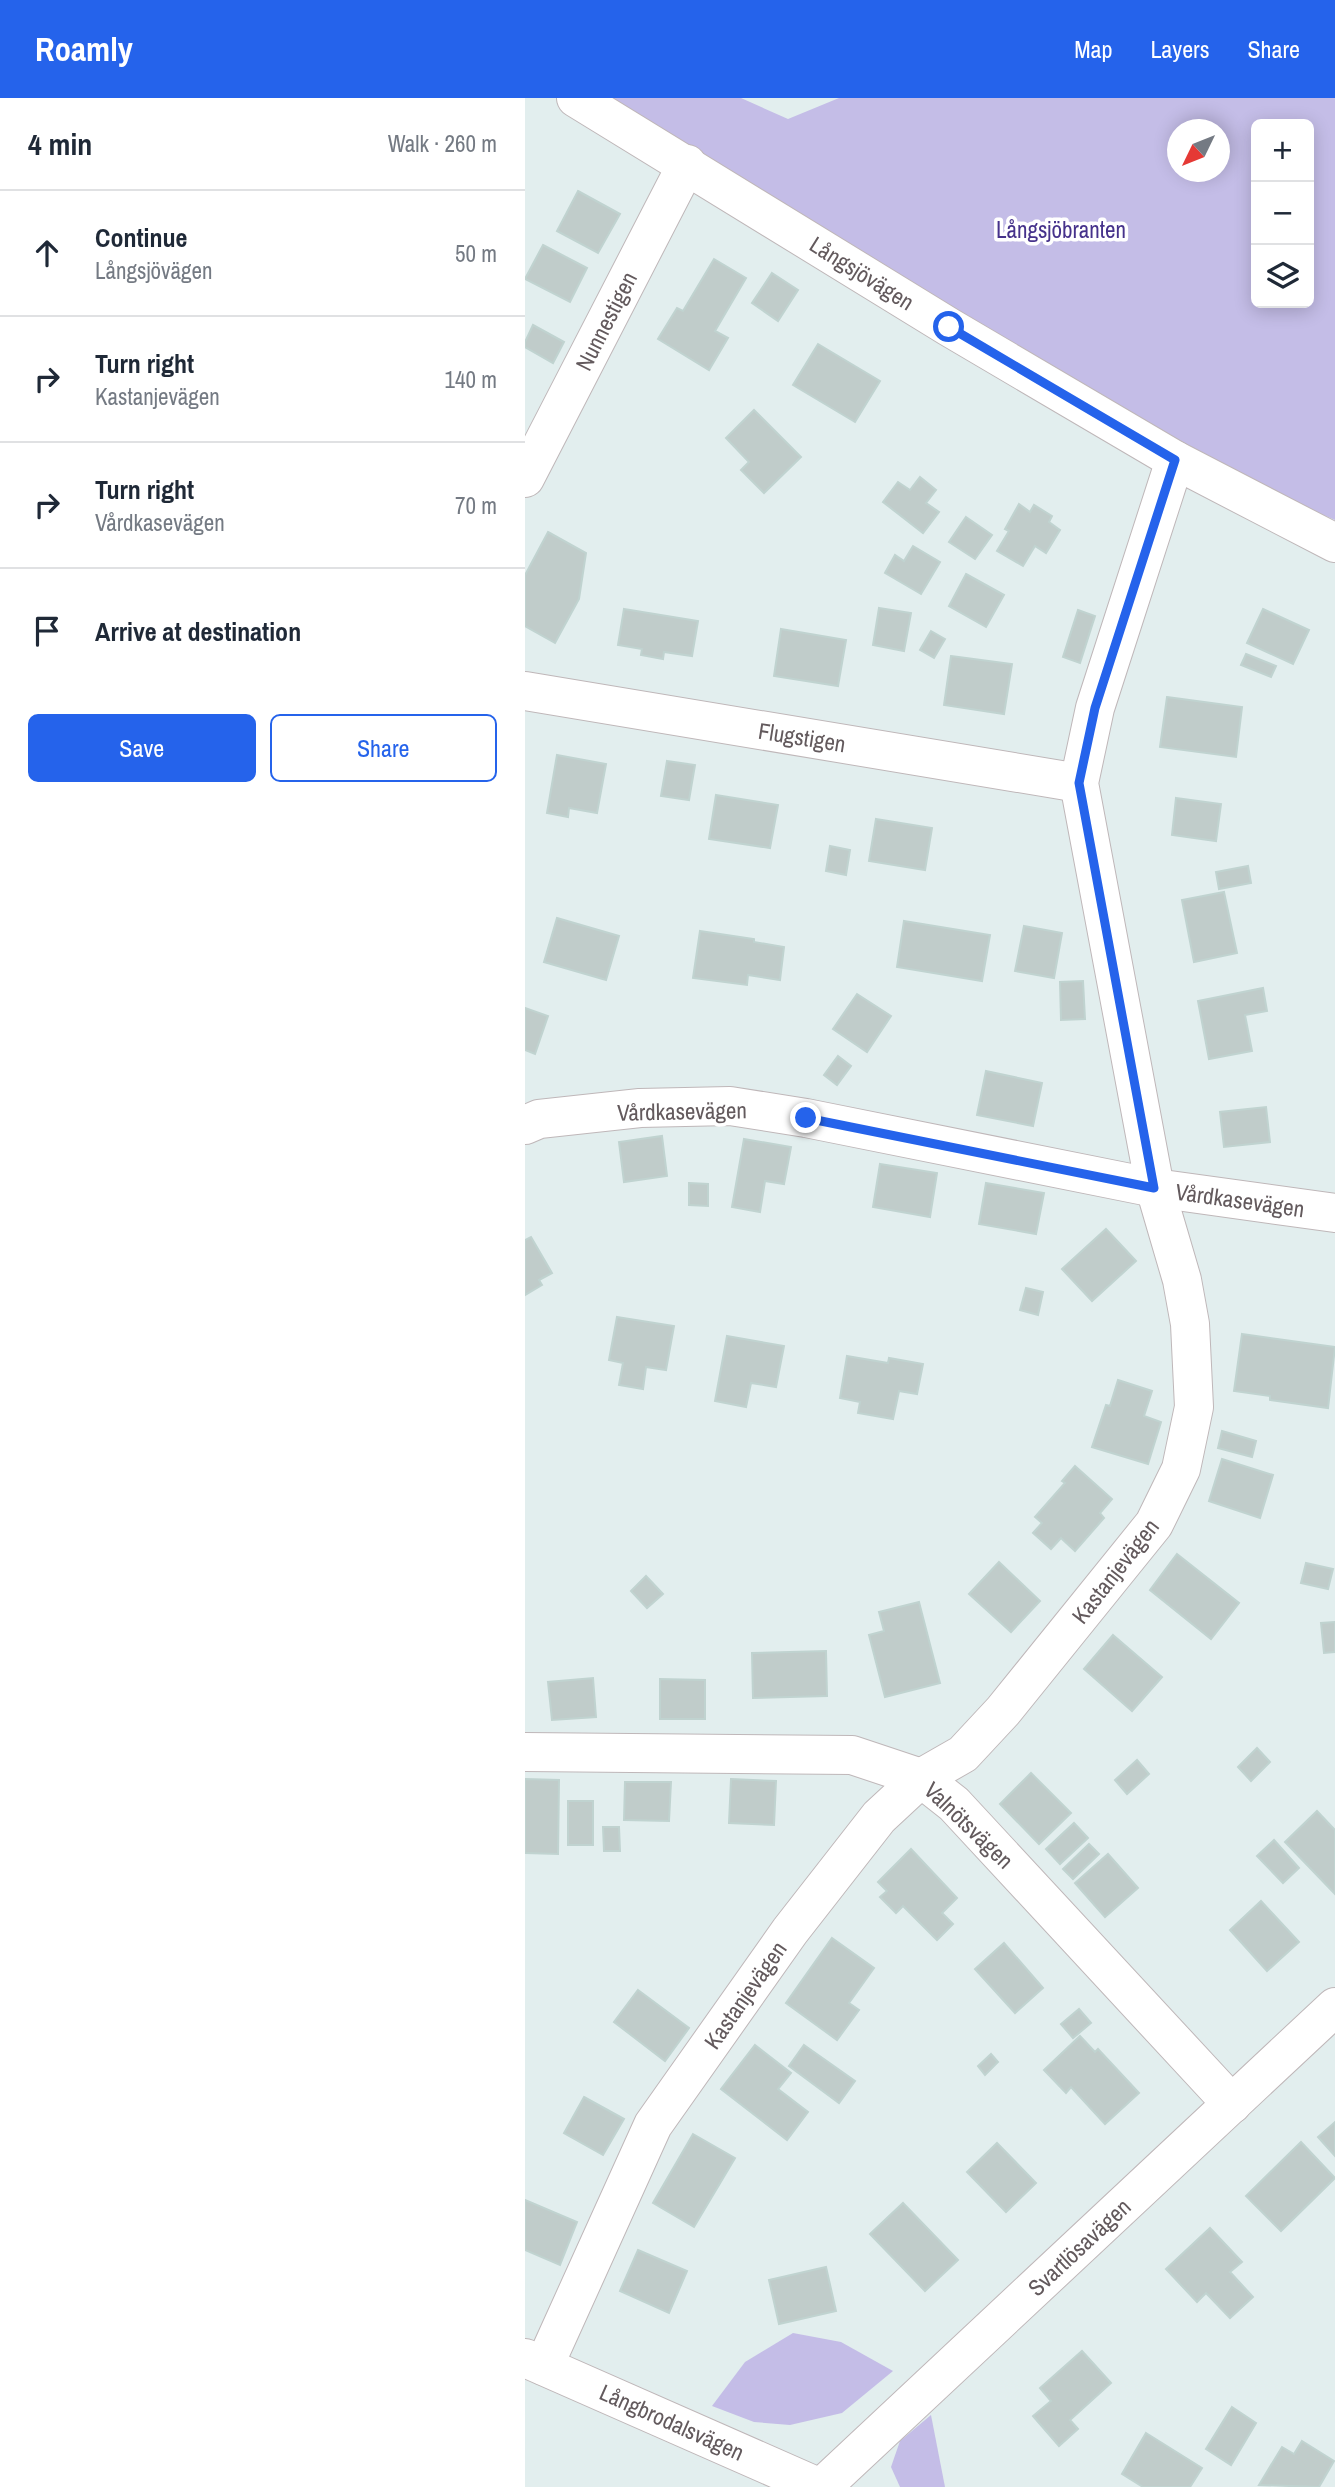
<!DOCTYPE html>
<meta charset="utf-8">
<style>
body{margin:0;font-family:"Archivo Narrow",sans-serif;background:#f6f6f7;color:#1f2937}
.controls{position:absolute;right:21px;top:21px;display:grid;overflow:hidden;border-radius:10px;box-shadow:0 4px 18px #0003}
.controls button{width:63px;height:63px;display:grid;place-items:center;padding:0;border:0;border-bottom:2px solid #e0e1e3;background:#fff;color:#1f2937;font:35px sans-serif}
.compass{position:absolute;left:642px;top:21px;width:63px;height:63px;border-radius:50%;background:#fff;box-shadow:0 4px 18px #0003;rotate:227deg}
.stop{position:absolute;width:21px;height:21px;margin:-16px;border:5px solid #2563eb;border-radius:50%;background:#fff}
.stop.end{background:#2563eb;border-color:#fff;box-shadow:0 2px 7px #0008}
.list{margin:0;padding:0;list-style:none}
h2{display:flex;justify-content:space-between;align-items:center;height:91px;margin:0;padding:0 28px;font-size:30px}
h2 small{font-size:23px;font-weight:400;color:#747a83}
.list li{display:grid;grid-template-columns:46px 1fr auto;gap:21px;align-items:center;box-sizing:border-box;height:126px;padding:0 28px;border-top:2px solid #e0e1e3}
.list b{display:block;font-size:26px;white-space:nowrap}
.list p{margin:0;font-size:23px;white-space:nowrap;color:#747a83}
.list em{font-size:23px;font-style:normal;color:#747a83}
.actions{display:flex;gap:14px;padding:21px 28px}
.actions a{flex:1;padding:16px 0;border:2px solid #2563eb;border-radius:10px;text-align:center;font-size:24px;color:#2563eb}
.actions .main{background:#2563eb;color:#fff}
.icon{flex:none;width:38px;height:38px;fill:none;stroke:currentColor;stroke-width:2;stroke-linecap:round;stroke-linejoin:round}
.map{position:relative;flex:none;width:810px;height:2389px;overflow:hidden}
header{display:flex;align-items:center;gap:42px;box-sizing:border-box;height:98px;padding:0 35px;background:#2563eb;color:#fff}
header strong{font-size:33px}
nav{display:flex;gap:38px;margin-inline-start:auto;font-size:24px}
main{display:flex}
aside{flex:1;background:#fff}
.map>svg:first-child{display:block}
.green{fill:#c4bde7;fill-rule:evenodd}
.building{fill:#c0ccca;stroke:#c0d3d0;stroke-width:2}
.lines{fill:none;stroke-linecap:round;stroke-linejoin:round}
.minor-casing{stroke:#bfb7b9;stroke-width:40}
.tertiary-casing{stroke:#bfb7b9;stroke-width:40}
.minor{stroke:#fff;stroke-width:38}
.tertiary{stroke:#fff;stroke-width:38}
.route{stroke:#2563eb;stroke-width:9}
.labels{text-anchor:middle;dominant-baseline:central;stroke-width:7;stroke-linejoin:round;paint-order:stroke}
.park-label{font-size:23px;fill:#46328b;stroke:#fff}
.street-label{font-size:23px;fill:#635a5d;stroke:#fff}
</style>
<header>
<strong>Roamly</strong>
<nav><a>Map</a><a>Layers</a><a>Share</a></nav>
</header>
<main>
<aside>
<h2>4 min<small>Walk · 260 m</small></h2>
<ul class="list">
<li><svg class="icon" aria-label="ahead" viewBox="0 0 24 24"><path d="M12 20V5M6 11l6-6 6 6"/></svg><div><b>Continue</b><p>Långsjövägen</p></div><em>50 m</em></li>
<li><svg class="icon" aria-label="right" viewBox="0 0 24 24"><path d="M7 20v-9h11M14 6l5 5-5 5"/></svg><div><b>Turn right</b><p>Kastanjevägen</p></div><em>140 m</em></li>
<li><svg class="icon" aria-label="right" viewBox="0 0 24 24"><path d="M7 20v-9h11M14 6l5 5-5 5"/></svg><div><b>Turn right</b><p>Vårdkasevägen</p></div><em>70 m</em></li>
<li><svg class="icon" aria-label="arrive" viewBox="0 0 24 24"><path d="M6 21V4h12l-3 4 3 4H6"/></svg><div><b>Arrive at destination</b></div></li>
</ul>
<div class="actions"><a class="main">Save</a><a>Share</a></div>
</aside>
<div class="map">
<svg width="810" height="2389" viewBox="0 0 810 2389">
<rect width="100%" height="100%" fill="#e2eeee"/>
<g class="green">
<path d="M 69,0 L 216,0 L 263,21 L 314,0 L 810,0 L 810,422 L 655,355 ZM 731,26 L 784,26 L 784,205 L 731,205 ZM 652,32 L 694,32 L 694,74 L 652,74 Z"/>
<polygon points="268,2235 316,2244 368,2273 317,2315 265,2327 229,2324 187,2308 220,2264"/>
<polygon points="406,2317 420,2389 375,2389 366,2369 375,2343"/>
</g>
<g class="building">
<polygon points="53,93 95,116 73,155 32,133"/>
<polygon points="18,147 62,170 45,204 0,181"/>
<polygon points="189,161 221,180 190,233 203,240 184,272 133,241 152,210 158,213"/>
<polygon points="247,175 273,192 253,223 227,205"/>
<polygon points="8,227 39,244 28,265 0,249 0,244"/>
<polygon points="293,246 355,283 330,324 268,287"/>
<polygon points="229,312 276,359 239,395 216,372 224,364 201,340"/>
<polygon points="395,379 411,392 401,405 414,414 398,435 358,404 373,384 385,392"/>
<polygon points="494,406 505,414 509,407 527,418 524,424 535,432 521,455 510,448 498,468 472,453 484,433 480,431"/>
<polygon points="441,419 467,437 450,461 424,444"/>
<polygon points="23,434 61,455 54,501 30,545 0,528 0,477"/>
<polygon points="388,448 415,464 396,496 360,475 370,457 379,463"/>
<polygon points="441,476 479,497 461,529 424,508"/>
<polygon points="354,510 386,515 379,553 348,547"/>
<polygon points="99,511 173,523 167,558 139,554 138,561 116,557 117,551 93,547"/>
<polygon points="738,511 784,532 768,566 722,545"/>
<polygon points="553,512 570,518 555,565 538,559"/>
<polygon points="256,531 321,542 313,588 249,578"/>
<polygon points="406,533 420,541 409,560 395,552"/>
<polygon points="721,556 751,568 746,579 716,567"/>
<polygon points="426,558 487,566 479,616 419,607"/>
<polygon points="642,599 717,609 711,659 635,649"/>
<polygon points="32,657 81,666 72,715 44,710 43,719 22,715"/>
<polygon points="142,663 170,667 164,702 136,698"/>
<polygon points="191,697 253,707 245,750 184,741"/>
<polygon points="651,700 696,706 691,743 647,737"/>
<polygon points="351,721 407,730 400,772 344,763"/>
<polygon points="305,748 325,752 321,777 301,773"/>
<polygon points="723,768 726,785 694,791 691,774"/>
<polygon points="699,794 712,855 669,864 657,802"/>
<polygon points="32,820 94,838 81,882 19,864"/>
<polygon points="379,823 465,837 457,883 372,869"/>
<polygon points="499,828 537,835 529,880 490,873"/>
<polygon points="175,833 229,841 229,844 259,849 255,882 223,877 222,887 168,880"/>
<polygon points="558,883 560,921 536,922 535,884"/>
<polygon points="738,890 742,913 720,917 727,953 684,961 673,903"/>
<polygon points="332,896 366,918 342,954 308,931"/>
<polygon points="0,910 23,918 10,956 0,952"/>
<polygon points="313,958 326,968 312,987 299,977"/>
<polygon points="461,973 517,985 508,1028 452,1017"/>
<polygon points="741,1009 745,1044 699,1049 695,1014"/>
<polygon points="137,1038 142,1078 99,1084 94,1044"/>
<polygon points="219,1041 266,1049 259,1086 240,1083 235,1114 207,1109"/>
<polygon points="355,1066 412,1075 405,1119 348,1109"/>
<polygon points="164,1085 183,1086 183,1108 164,1107"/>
<polygon points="461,1085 519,1095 511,1136 454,1126"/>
<polygon points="581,1131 611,1163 567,1203 537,1171"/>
<polygon points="6,1139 27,1175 14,1182 17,1187 0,1197 0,1142"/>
<polygon points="501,1190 518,1194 513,1217 495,1212"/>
<polygon points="92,1219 149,1228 141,1272 121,1269 118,1291 94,1287 98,1265 84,1262"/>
<polygon points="717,1236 810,1249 803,1310 745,1302 745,1298 709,1293"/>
<polygon points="202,1238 259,1248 251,1289 226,1285 221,1309 190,1303"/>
<polygon points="322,1258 363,1265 364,1260 398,1266 392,1296 374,1293 368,1321 333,1315 335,1304 315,1300"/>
<polygon points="593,1282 627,1293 619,1318 636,1324 623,1366 567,1349 581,1307 585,1308"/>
<polygon points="697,1333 731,1343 727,1359 693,1350"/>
<polygon points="697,1361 748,1377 735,1420 684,1403"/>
<polygon points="550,1368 587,1401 575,1415 579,1420 550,1453 536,1440 526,1451 508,1435 517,1425 510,1419 540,1385 537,1383"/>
<polygon points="652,1456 714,1505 686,1541 625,1492"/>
<polygon points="474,1464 515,1503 486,1534 444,1496"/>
<polygon points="781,1465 808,1471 803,1491 776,1485"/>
<polygon points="121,1478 138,1496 122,1510 106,1493"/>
<polygon points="394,1504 415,1585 360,1599 344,1537 359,1533 354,1514"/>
<polygon points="810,1524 810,1554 799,1555 796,1525"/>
<polygon points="588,1537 637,1579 607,1613 559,1571"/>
<polygon points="301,1553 302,1598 228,1600 227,1555"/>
<polygon points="68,1580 71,1619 27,1622 23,1584"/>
<polygon points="135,1581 180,1582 180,1621 135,1621"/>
<polygon points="732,1650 745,1664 726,1683 713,1669"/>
<polygon points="612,1662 624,1676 602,1696 590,1682"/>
<polygon points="506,1675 546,1715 514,1746 475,1706"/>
<polygon points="0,1681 34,1682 33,1756 0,1755"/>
<polygon points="206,1681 251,1683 249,1727 204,1725"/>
<polygon points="100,1684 146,1684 144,1723 99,1722"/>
<rect x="43" y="1703" width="25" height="44"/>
<polygon points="792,1713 810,1732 810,1796 760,1744"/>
<polygon points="549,1725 563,1740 535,1766 521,1751"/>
<polygon points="78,1729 94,1729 95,1753 79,1753"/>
<polygon points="749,1742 774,1770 758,1785 732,1758"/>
<polygon points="564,1746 574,1756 548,1781 538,1771"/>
<polygon points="386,1751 432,1800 417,1815 428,1826 412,1842 378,1808 371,1815 355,1799 362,1793 353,1784"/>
<polygon points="583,1756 613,1790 580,1819 550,1785"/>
<polygon points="736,1803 774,1844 742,1873 705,1832"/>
<polygon points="307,1840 349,1870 324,1905 334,1912 312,1942 261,1905"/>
<polygon points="479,1845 518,1890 490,1915 450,1871"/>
<polygon points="113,1892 164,1930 140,1963 89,1924"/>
<polygon points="554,1911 566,1925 548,1940 536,1926"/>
<polygon points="555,1938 570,1954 573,1951 614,1995 580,2026 546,1989 541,1995 519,1972"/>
<polygon points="230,1947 266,1975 253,1991 283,2014 262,2042 196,1991"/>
<polygon points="279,1947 330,1983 314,2005 264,1968"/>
<polygon points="466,1956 473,1964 460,1977 453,1968"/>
<polygon points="59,1999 99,2021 78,2057 39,2035"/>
<polygon points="810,2024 810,2058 793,2039"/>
<polygon points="168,2036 210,2060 169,2129 128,2105"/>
<polygon points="776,2044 810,2080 756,2133 721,2098"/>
<polygon points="472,2045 511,2085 481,2114 442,2074"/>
<polygon points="0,2102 52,2124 35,2167 0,2152"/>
<polygon points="378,2105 433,2162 400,2193 345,2136"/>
<polygon points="685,2130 717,2164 705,2174 728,2199 705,2220 681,2195 672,2204 641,2171"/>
<polygon points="113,2152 162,2173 144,2215 95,2193"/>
<polygon points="301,2169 311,2213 254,2226 244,2182"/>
<polygon points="557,2253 586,2285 545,2322 553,2331 534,2348 508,2318 526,2303 515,2290"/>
<polygon points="707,2309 731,2325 706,2367 681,2351"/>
<polygon points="621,2335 677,2370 665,2389 618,2389 597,2376"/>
<polygon points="777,2343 809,2363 794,2389 734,2387 757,2349 769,2356"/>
</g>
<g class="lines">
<g class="minor-casing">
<g id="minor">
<polyline points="0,380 162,66"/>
<polyline points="0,593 554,685"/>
<polyline points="0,1027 14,1021 115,1010 205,1008 281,1020 630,1090 810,1115"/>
<polyline points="0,1654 327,1657 396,1680 429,1706 707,2006"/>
<polyline points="19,2268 128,2027 265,1833 354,1719 396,1680 438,1656 478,1613 629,1426 656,1371 669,1309 665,1226 657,1182 630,1090 554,685 570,610 650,362"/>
</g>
</g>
<g class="tertiary-casing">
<g id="tertiary">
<polyline points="51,0 424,229 650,362 810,445"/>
<polyline points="0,2260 293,2389"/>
<polyline points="297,2389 810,1909"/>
</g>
</g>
<use href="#minor" class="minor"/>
<use href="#tertiary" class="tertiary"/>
</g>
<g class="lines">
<polyline class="route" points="281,1020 629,1090 554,685 570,610 650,362 424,229"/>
</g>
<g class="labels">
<g class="park-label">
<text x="536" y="131">Långsjöbranten</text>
</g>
<g class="street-label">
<text transform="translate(337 175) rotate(32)">Långsjövägen</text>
<text transform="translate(81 223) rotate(-63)">Nunnestigen</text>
<text transform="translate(277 639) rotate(9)">Flugstigen</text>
<text transform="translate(157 1013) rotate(-1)">Vårdkasevägen</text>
<text transform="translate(715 1102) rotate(8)">Vårdkasevägen</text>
<text transform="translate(590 1473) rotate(-52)">Kastanjevägen</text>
<text transform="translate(444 1727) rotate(44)">Valnötsvägen</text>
<text transform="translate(220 1897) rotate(-55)">Kastanjevägen</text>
<text transform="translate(554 2149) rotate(-43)">Svartlösavägen</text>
<text transform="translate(147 2324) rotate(24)">Långbrodalsvägen</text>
</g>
</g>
</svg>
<div class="controls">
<button>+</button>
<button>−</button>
<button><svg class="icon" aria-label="layers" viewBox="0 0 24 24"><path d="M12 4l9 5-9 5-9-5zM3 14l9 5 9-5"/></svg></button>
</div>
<svg class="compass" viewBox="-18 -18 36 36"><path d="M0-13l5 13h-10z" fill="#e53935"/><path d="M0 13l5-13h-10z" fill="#747a83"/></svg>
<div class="stop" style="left:424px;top:229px"></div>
<div class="stop end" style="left:281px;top:1020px"></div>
</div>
</main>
